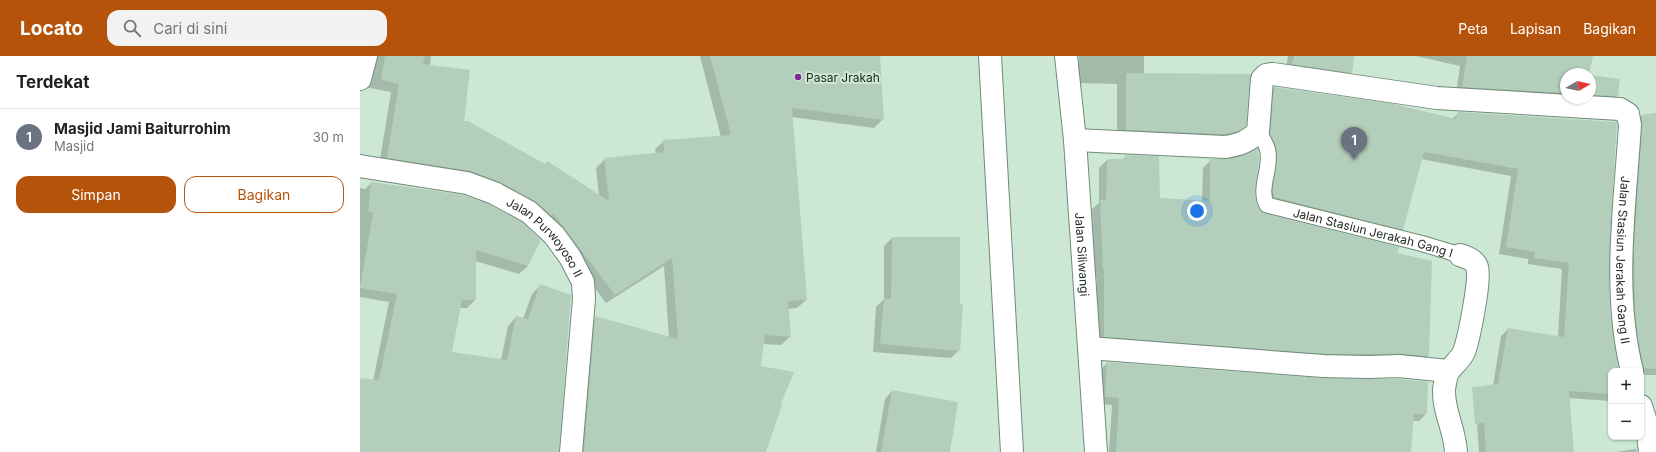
<!DOCTYPE html>
<html lang="id">
<meta charset="utf-8">
<style>
body{margin:0;font-family:Inter,sans-serif;background:#f2f2f2;color:#222}
.controls{position:absolute;right:12px;bottom:12px;display:grid;overflow:hidden;border-radius:8px;box-shadow:0 1px 3px #0004}
.controls button{width:36px;height:36px;display:grid;place-items:center;padding:0;border:0;border-bottom:1px solid #e0e0e0;background:#fff;color:#222;font:20px sans-serif}
.compass{position:absolute;left:1200px;top:12px;width:36px;height:36px;border-radius:50%;background:#fff;box-shadow:0 1px 3px #0004;rotate:81deg}
.you{position:absolute;left:837px;top:155px;width:14px;height:14px;margin:-10px;border:3px solid #fff;border-radius:50%;background:#1a73e8;box-shadow:0 0 0 6px #1a73e833}
.badge{display:grid;place-items:center;width:26px;height:26px;border-radius:50%;background:#b45309;color:#fff;font-size:13px;font-weight:700}
.pin{position:absolute;translate:-50% -33px;filter:drop-shadow(0 1px 2px #0008)}
.pin::after{content:'';position:absolute;top:21px;width:14px;height:12px;background:inherit;clip-path:polygon(0 0,100% 0,50% 100%)}
.list{margin:0;padding:0;list-style:none}
h2{display:flex;justify-content:space-between;align-items:center;height:52px;margin:0;padding:0 16px;font-size:17px}
h2 small{font-size:13px;font-weight:400;color:#767676}
.list li{display:grid;grid-template-columns:26px 1fr auto;gap:12px;align-items:center;box-sizing:border-box;height:56px;padding:0 16px;border-top:1px solid #e0e0e0}
.list b{display:block;font-size:15px;white-space:nowrap}
.list p{margin:0;font-size:13px;white-space:nowrap;color:#767676}
.list em{font-size:13px;font-style:normal;color:#767676}
.actions{display:flex;gap:8px;padding:12px 16px}
.actions a{flex:1;padding:9px 0;border:1px solid #b45309;border-radius:12px;text-align:center;font-size:14px;color:#b45309}
.actions .main{background:#b45309;color:#fff}
.icon{flex:none;width:22px;height:22px;fill:none;stroke:currentColor;stroke-width:2;stroke-linecap:round;stroke-linejoin:round}
.map{position:relative;flex:none;width:1296px;height:396px;overflow:hidden}
header{display:flex;align-items:center;gap:24px;box-sizing:border-box;height:56px;padding:0 20px;background:#b45309;color:#fff}
header strong{font-size:19px}
nav{display:flex;gap:22px;margin-inline-start:auto;font-size:14px}
.search{width:280px;height:36px;background:#f2f2f2;display:flex;align-items:center;gap:10px;box-sizing:border-box;padding:0 14px;border-radius:12px;color:#767676;font-size:15px}
main{display:flex}
aside{flex:1;background:#fff}
.map>svg:first-child{display:block}
.shadow{fill:#0003}
.building{fill:#b3cebb}
.lines{fill:none;stroke-linecap:round;stroke-linejoin:round}
.service-casing{stroke:#718b79;stroke-width:17}
.minor-casing{stroke:#718b79;stroke-width:24}
.trunk-casing{stroke:#718b79;stroke-width:24}
.service{stroke:#fff;stroke-width:15}
.minor{stroke:#fff;stroke-width:22}
.trunk{stroke:#fff;stroke-width:22}
.poi-dot{fill:#802a98;stroke:#cce8d4;stroke-width:1.5}
.labels{text-anchor:middle;dominant-baseline:central;stroke-width:4;stroke-linejoin:round;paint-order:stroke}
.poi-label{font-size:12px;fill:#222c25;stroke:#cce8d4;text-anchor:start}
.street-label{font-size:12px;fill:#222c25;stroke:#cce8d4}
</style>
<header>
<strong>Locato</strong>
<div class="search"><svg class="icon" aria-label="search" viewBox="0 0 24 24"><circle cx="10" cy="10" r="6"/><path d="M15 15l6 6"/></svg>Cari di sini</div>
<nav><a>Peta</a><a>Lapisan</a><a>Bagikan</a></nav>
</header>
<main>
<aside>
<h2>Terdekat<small></small></h2>
<ul class="list">
<li><span class="badge" style="background:#6b7280">1</span><div><b>Masjid Jami Baiturrohim</b><p>Masjid</p></div><em>30 m</em></li>
</ul>
<div class="actions"><a class="main">Simpan</a><a>Bagikan</a></div>
</aside>
<div class="map">
<svg width="1296" height="396" viewBox="0 0 1296 396">
<rect width="100%" height="100%" fill="#cce8d4"/>
<g class="shadow">
<polygon points="7,0 71,0 70,10 103,66 239,140 236,112 245,103 296,98 295,93 304,85 361,81 340,0 519,0 522,64 514,72 432,61 446,244 437,252 428,253 430,281 421,289 403,288 400,310 419,349 405,396 216,396 227,270 235,262 309,282 304,210 246,247 185,166 166,153 19,110 31,36 5,31"/>
<polygon points="719,0 784,0 784,19 885,69 876,79 868,84 757,83 757,28 719,27"/>
<polygon points="928,0 993,0 991,16 983,24 925,16"/>
<polygon points="1056,0 1232,0 1228,18 1206,18 1206,42 1230,42 1230,20 1257,40 1250,47 1096,38 1100,10"/>
<polygon points="914,32 1092,63 1099,57 1256,67 1248,223 1249,256 1258,315 1251,315 1251,343 1249,345 1209,342 1213,396 1119,396 1115,338 1133,330 1141,280 1148,273 1198,281 1202,213 1168,208 1168,203 1139,198 1151,120 1061,103 1043,173 1035,180 907,148 909,98 907,39"/>
<polygon points="1296,58 1296,319 1281,319 1267,231 1274,67 1281,60"/>
<polygon points="766,100 799,143 842,145 843,112 851,104 894,138 895,146 901,157 1036,198 1071,206 1068,300 1060,308 736,288 737,222 735,222 732,153 739,147 739,112 747,104 762,104"/>
<polygon points="11,127 104,140 168,210 159,218 115,205 115,244 107,252 99,252 91,297 141,304 148,270 156,261 163,263 172,238 180,230 198,396 0,396 0,323 13,325 29,246 0,241 0,132 5,133"/>
<polygon points="532,182 599,294 591,302 513,296 516,251 524,243 524,190"/>
<polygon points="747,307 1066,358 1059,365 1052,365 1050,396 749,396 752,349 738,348 740,314"/>
<polygon points="532,335 589,396 516,396 525,343"/>
<polygon points="1276,393 1277,396 1256,396"/>
</g>
<g class="building">
<polygon points="25,0 65,0 63,8 110,14 104,65 108,65 185,108 187,105 249,145 244,102 304,96 303,84 371,79 350,0 520,0 524,64 432,52 447,244 428,245 431,281 405,279 401,310 434,316 421,348 422,349 406,396 224,396 235,260 318,283 312,202 255,239 193,157 192,160 175,145 140,126 111,115 27,102 39,28 21,24"/>
<polygon points="934,0 994,0 992,17 932,8"/>
<polygon points="1107,0 1233,0 1229,18 1206,18 1206,37 1102,31"/>
<polygon points="766,17 891,18 890,22 886,70 878,75 864,78 766,74"/>
<polygon points="1230,19 1260,23 1258,40 1230,39"/>
<polygon points="914,31 1034,48 1096,63 1098,56 1257,66 1251,160 1249,223 1250,256 1259,315 1251,315 1251,338 1209,335 1214,396 1126,396 1124,367 1115,368 1112,331 1138,328 1148,272 1204,281 1209,207 1174,202 1175,196 1146,191 1158,113 1064,96 1043,174 914,141 913,131 917,102 916,90 910,78"/>
<polygon points="1296,57 1296,313 1284,312 1278,283 1275,253 1274,193 1282,70 1281,59"/>
<polygon points="898,92 899,103 895,137 896,146 901,156 1039,191 1037,197 1072,205 1069,300 1039,298 964,298 744,281 744,214 743,214 740,144 746,144 747,103 765,103 765,99 799,100 800,142 850,145 850,103 865,103 877,101"/>
<polygon points="11,126 104,139 129,148 162,166 181,184 168,210 116,194 116,244 102,244 92,296 147,304 156,260 168,263 180,228 211,239 199,396 0,396 0,322 19,324 37,238 0,232 13,157 8,156"/>
<polygon points="532,181 600,181 600,248 603,249 600,295 520,288 524,242 531,243"/>
<polygon points="747,306 962,322 1039,323 1068,326 1067,358 1054,358 1051,396 756,396 759,342 745,341"/>
<polygon points="532,334 598,346 590,396 521,396"/>
</g>
<g class="lines">
<g class="service-casing">
<g id="service">
<path id="s1" d="M 898,76 C 902,82 907,88 908,96 C 911,114 898,133 907,149 L 1060,187 L 1100,199"/>
</g>
</g>
<g class="minor-casing">
<g id="minor">
<polyline points="0,23 6,0"/>
<path id="s2" d="M 715,84 L 865,91 C 879,89 887,86 898,76 L 902,23 L 906,19 L 913,18 L 1077,42 L 1260,53 L 1268,58 L 1270,69 C 1265,150 1252,235 1272,315"/>
<path id="s3" d="M 0,110 L 107,127 L 134,137 L 169,156 L 194,179 L 210,201 L 223,226 L 224,243 L 211,396"/>
<polyline points="729,292 963,310 1008,311 1039,310 1088,315"/>
<polyline points="1281,350 1287,369 1290,396"/>
<path d="M 1096,396 C 1095,374 1083,355 1084,333 C 1085,328 1086,319 1089,315 C 1094,308 1100,304 1104,296 C 1109,282 1121,223 1117,211 C 1115,204 1106,201 1100,199"/>
</g>
</g>
<g class="trunk-casing">
<g id="trunk">
<polyline points="630,0 652,396"/>
<path id="s4" d="M 706,0 L 715,84 L 736,396"/>
</g>
</g>
<use href="#service" class="service"/>
<use href="#minor" class="minor"/>
<use href="#trunk" class="trunk"/>
</g>
<circle class="poi-dot" cx="438" cy="21" r="4"/>
<g class="labels">
<g class="poi-label">
<text x="446" y="21">Pasar Jrakah</text>
</g>
<g class="street-label">
<text stroke="none"><textPath href="#s1" startOffset="186">Jalan Stasiun Jerakah Gang I</textPath></text>
<text stroke="none"><textPath href="#s3" startOffset="206">Jalan Purwoyoso II</textPath></text>
<text stroke="none"><textPath href="#s4" startOffset="199">Jalan Siliwangi</textPath></text>
<text stroke="none"><textPath href="#s2" startOffset="758">Jalan Stasiun Jerakah Gang II</textPath></text>
</g>
</g>
</svg>
<div class="controls">
<button>+</button>
<button>−</button>
</div>
<svg class="compass" viewBox="-18 -18 36 36"><path d="M0-13l5 13h-10z" fill="#e53935"/><path d="M0 13l5-13h-10z" fill="#767676"/></svg>
<div class="you"></div>
<div class="pin badge" style="left:994px;top:104px;background:#6b7280">1</div>
</div>
</main>
